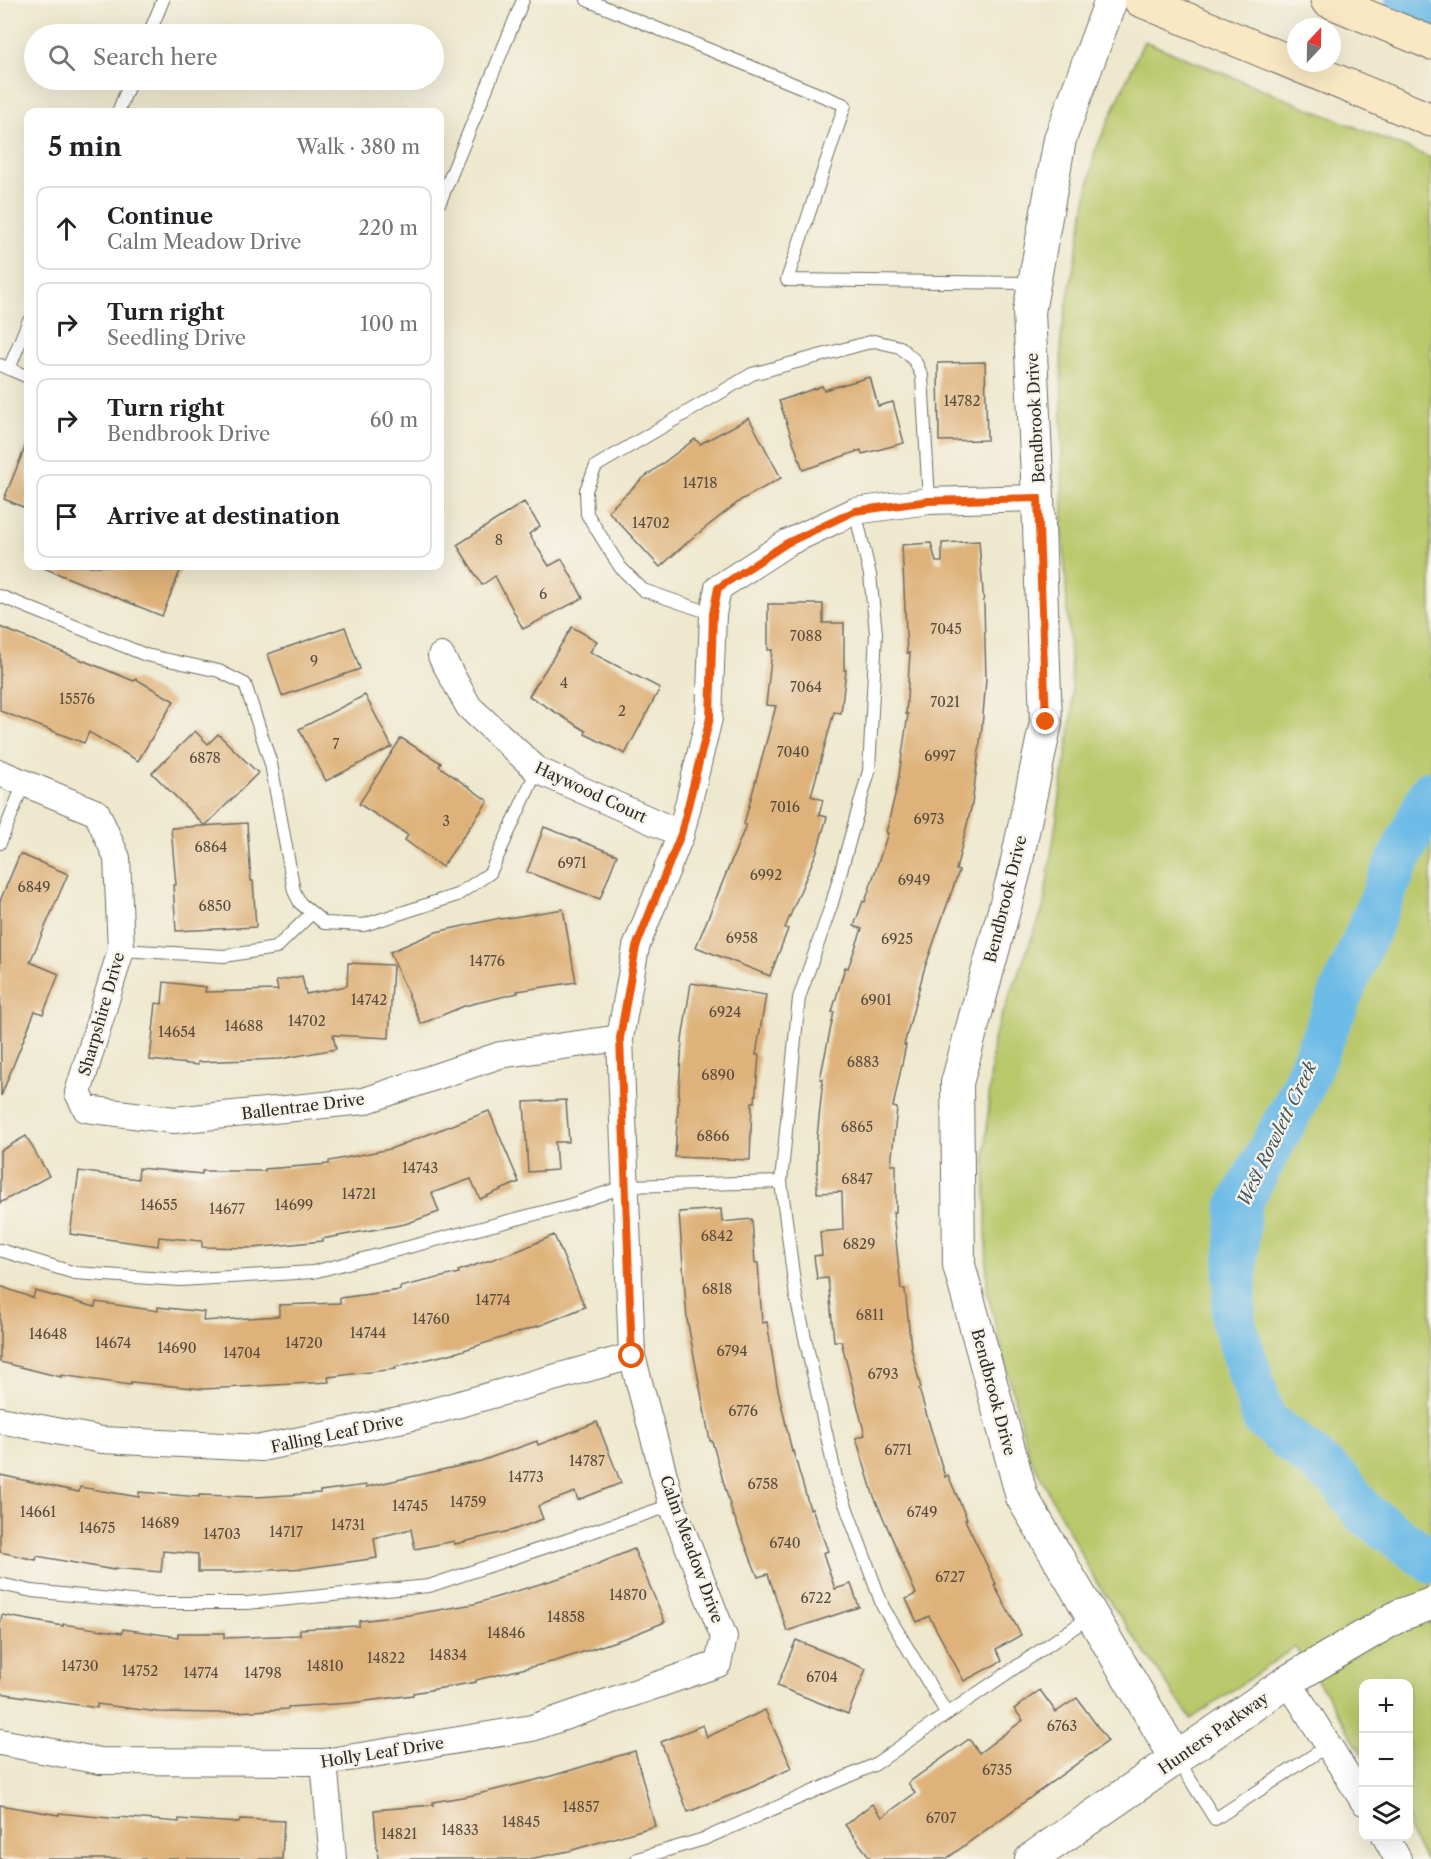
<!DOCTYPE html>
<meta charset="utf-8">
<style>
body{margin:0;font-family:"Libre Caslon Text",serif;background:#f2f2f2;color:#202124}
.controls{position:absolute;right:18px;bottom:18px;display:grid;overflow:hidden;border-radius:12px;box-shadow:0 6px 24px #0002}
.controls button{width:54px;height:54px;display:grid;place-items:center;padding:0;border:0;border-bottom:2px solid #e0e0e0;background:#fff;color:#202124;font:30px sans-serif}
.compass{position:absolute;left:1287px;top:18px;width:54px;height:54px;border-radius:50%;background:#fff;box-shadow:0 6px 24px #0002;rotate:22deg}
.stop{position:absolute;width:18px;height:18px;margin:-14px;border:4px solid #ea580c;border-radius:50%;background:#fff}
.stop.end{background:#ea580c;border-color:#fff;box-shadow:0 2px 6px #0008}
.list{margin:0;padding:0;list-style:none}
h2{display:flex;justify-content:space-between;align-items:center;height:78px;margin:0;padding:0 24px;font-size:26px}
h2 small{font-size:20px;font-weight:400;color:#757577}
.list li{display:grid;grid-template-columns:39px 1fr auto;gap:18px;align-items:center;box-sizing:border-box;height:84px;margin:0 12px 12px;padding:0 12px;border:2px solid #e0e0e0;border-radius:12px}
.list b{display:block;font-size:22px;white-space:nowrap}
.list p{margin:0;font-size:20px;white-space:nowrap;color:#757577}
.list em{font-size:20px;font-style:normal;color:#757577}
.icon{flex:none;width:33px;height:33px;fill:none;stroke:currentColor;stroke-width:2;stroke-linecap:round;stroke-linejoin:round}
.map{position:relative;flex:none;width:1431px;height:1859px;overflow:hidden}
.search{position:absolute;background:#fff;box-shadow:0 6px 24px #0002;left:24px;top:24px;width:420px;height:66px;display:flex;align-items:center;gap:15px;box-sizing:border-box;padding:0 21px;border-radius:33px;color:#757577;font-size:22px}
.panel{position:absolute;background:#fff;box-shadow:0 6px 24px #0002;left:24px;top:108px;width:420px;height:462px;border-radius:12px}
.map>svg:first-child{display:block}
.green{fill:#b9c86b;stroke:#727a4b;stroke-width:1.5}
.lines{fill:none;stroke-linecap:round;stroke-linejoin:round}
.river{stroke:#6dbbe7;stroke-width:44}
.building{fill:#deb27a}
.service-casing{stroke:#6f6d64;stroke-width:14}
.minor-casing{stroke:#6f6d64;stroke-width:28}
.tertiary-casing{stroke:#6f6d64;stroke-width:34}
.secondary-casing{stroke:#6f6d64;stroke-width:35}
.service{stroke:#fff;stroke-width:12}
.minor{stroke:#fff;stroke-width:26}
.tertiary{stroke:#fff;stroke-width:32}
.secondary{stroke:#fae7c3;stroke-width:33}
.route{stroke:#ea580c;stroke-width:8}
.labels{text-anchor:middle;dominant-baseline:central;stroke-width:4.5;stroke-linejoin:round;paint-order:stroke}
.number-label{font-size:14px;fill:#584d3f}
.street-label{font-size:16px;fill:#2b2b2b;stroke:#f7f3e8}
.water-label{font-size:18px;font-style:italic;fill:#3f5663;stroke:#f7f3e8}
</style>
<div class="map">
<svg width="1431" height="1859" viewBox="0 0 1431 1859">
<rect width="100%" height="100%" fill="#f7f3e8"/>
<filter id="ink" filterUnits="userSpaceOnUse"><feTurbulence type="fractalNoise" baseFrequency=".0167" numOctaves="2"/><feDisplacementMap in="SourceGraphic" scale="12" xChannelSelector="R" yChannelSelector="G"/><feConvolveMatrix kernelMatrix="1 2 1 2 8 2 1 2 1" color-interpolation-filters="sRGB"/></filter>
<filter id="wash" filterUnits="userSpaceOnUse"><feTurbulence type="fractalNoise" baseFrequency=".008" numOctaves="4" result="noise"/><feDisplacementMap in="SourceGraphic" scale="24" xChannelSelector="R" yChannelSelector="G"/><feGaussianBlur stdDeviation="1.35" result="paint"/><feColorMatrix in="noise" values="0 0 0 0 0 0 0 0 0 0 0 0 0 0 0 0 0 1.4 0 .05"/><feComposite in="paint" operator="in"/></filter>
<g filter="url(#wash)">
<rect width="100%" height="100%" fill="#eee8ce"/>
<polygon class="green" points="1144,41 1431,158 1431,1859 1425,1859 1409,1832 1408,1684 1364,1684 1363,1756 1327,1695 1295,1647 1191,1719 1095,1580 1029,1455 987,1292 985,1156 993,1039 1043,909 1073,710 1063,534 1061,336 1095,151"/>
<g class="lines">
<g class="river">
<polyline points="1407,0 1431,40"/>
<polyline points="1431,792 1387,885 1296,1101 1239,1205 1233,1320 1264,1419 1341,1482 1363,1512 1431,1561"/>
</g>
</g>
<g id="blocks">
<g class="building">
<polygon points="985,362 987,440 939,441 938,363"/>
<polygon points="870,377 878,406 893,402 904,443 862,454 861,450 803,470 779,401 822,386 824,390"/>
<polygon points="749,418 781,478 741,500 691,539 660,567 608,511 642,479 695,439 700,444"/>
<polygon points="28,440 28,509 4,499"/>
<polygon points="524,502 540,526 529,534 549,566 562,559 583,598 523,629 495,576 482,585 457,545"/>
<polygon points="979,541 984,605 986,679 982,727 972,804 956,870 959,871 924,970 904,1045 906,1045 893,1107 897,1108 891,1165 896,1165 896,1212 893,1212 901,1289 905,1289 911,1348 921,1388 919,1389 945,1477 948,1475 967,1519 965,1520 996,1584 994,1585 1021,1635 996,1649 1002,1661 964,1681 929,1616 917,1622 906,1599 916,1594 873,1494 856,1438 865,1435 841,1341 834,1341 828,1278 817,1279 814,1256 822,1255 820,1232 843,1230 842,1192 817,1193 817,1137 823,1079 820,1079 834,1012 832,1012 845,967 848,968 862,929 854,926 863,901 865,902 888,833 886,833 898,782 908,714 906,714 910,653 907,653 902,545 931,543 936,562 942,562 942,543"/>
<polygon points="39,566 182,566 162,616"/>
<polygon points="768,604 823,604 823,623 844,623 844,670 846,670 841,713 834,712 811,796 823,800 819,815 827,817 817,851 785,928 788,929 770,976 696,947 746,825 744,824 776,706 766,705 772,650 768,650"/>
<polygon points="0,627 134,681 136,679 174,701 138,761 89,732 84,743 0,711"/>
<polygon points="345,627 360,669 282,696 268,654"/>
<polygon points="572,627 597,641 590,652 660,688 625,754 585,734 586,731 529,696"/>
<polygon points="365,695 392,747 326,781 299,729"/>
<polygon points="195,731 208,744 218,734 258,773 205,826 152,773"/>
<polygon points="401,738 441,763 439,766 488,801 442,867 405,840 408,835 359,804"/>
<polygon points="247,823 251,881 253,881 256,927 176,931 173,885 176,885 171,828"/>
<polygon points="544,827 617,855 600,899 527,872"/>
<polygon points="20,854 68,874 30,962 59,974 43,1014 35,1011 1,1096 0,901"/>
<polygon points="563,909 576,982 517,991 518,993 464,1006 421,1024 390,952 436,932 500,918 501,919"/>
<polygon points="348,963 393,965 389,1038 333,1035 336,1049 280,1059 198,1062 198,1065 150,1060 156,1003 162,1004 164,982 206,987 205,992 278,990 276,981 302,976 306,994 347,986"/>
<polygon points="691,983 766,995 756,1055 759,1055 755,1102 752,1102 750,1160 675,1157 682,1040"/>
<polygon points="566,1100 569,1142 555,1142 557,1170 528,1172 524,1102"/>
<polygon points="489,1111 519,1182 480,1199 471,1179 432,1193 439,1212 405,1224 322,1239 322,1241 253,1248 202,1247 202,1241 159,1237 158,1246 70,1234 79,1171 138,1179 139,1168 202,1174 202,1171 265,1171 265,1169 329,1164 329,1161 390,1149"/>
<polygon points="26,1136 49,1176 0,1203 0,1151"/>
<polygon points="721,1209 722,1222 752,1219 755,1263 758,1263 762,1323 767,1322 777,1385 792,1452 793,1451 810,1509 812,1508 828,1551 823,1553 835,1589 851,1584 859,1607 787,1631 768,1574 758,1577 734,1516 733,1516 712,1441 710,1441 687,1319 679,1212"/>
<polygon points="554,1235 585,1307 544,1324 458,1352 395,1367 396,1369 328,1377 329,1382 204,1389 131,1382 130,1385 61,1375 61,1377 0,1362 0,1286 33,1298 35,1291 95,1307 96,1302 158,1311 158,1307 204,1312 203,1321 279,1316 279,1305 340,1303 340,1298 400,1290 400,1287 459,1273 458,1271 520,1250"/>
<polygon points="597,1422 621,1483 578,1500 575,1492 538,1506 543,1519 513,1530 455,1544 454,1541 415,1549 411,1529 374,1538 377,1558 306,1568 237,1572 198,1572 198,1554 163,1551 161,1572 114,1568 114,1570 37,1556 36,1560 0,1552 0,1475 79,1492 80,1487 139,1497 139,1492 199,1497 199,1495 257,1497 320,1493 320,1491 366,1485 366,1487 481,1461 537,1441 538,1445"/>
<polygon points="634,1549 665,1622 628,1637 556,1661 476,1680 476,1682 413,1693 413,1695 351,1703 288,1707 288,1709 217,1713 158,1712 97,1704 97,1708 0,1693 0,1625 2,1615 63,1626 63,1624 122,1633 123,1629 178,1637 178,1633 224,1633 224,1638 300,1635 300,1629 359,1626 359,1621 409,1615 474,1604 576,1573"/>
<polygon points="796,1640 866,1669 848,1714 777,1686"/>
<polygon points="1040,1690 1056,1712 1077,1698 1108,1741 946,1859 871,1859 845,1825 872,1804 882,1817 915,1793 908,1783 969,1739 979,1753 1023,1720 1014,1709"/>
<polygon points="765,1710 792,1768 752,1787 688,1812 661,1742 703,1725 707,1737"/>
<polygon points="635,1751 655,1826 569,1851 529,1859 378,1859 374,1810 433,1805 433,1802 474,1795 548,1777"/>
<polygon points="0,1805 59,1815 59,1813 119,1819 119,1817 179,1822 179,1819 239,1823 240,1819 284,1821 282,1859 0,1859"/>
</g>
</g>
</g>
<g filter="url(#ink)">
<use href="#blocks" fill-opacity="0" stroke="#6f6d64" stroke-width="1.5"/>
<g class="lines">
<g class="service-casing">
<g id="service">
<polyline points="587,0 845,105 787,280 1033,283"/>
<polyline points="149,34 163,0"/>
<polyline points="118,112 131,80"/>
<polyline points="440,202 523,0"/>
<polyline points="0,365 28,377"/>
<polyline points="9,369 28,322"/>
<polyline points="0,596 146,655 219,671 245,684 271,764 294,891 300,903 324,923 364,925 457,895 490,873 537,770"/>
<polyline points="713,614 643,590 620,567 587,514 586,490 596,466 752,374 874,341 900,347 915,361 922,376 929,501"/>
<polyline points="0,843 24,783"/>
<polyline points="121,950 224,956 276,948 312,913"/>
<polyline points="0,1250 75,1273 180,1280 313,1272 570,1205 626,1186 781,1182 799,998 832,903 869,771 876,633 870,575 855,511"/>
<polyline points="0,1584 32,1591 150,1603 247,1603 429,1586 672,1505"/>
<polyline points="947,1714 1091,1616"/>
<polyline points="1177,1759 1215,1819 1329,1745"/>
<polyline points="637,1859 704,1839 874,1765 947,1714 883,1607 837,1482 796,1297 781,1182"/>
</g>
</g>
<g class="minor-casing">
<g id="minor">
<polyline points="441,656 469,707 537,770 681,834"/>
<polyline points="0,773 97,813 117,858 121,950 78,1093 86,1109 174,1120 364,1101 500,1055 620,1038"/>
<polyline points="0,1420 102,1440 261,1448 413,1417 632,1356"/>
<polyline points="1288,1681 1364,1802"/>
<polyline points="0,1742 100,1761 324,1762 532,1728 718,1664 724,1637 672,1505 632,1356 620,1038 636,947 681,834 709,718 713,614 718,588 787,543 855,511 929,501 1038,498"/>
<polyline points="324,1762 333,1859"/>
<polyline points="1385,1836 1398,1859"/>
</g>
</g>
<g class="tertiary-casing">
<g id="tertiary">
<polyline points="1111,0 1060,139 1029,312 1038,498 1046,722 1015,870 957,1083 959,1265 1022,1497 1176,1758"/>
<polyline points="1031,1859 1288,1681 1400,1615 1431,1604"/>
</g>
</g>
<g class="secondary-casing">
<g id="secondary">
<polyline points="1140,0 1431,120"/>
<polyline points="1327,0 1431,43"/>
</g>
</g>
<use href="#service" class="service"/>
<use href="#minor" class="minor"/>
<use href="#tertiary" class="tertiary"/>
<use href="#secondary" class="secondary"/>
</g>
</g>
<g class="lines" filter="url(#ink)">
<polyline class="route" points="632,1356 620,1038 636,947 681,834 710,718 713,614 718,588 787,543 855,511 929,501 1038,498 1046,722"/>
</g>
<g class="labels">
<g class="number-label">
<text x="962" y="401">14782</text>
<text x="700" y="483">14718</text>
<text x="651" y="523">14702</text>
<text x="499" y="540">8</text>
<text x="543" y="594">6</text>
<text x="946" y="629">7045</text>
<text x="806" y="636">7088</text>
<text x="314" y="661">9</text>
<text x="564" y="683">4</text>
<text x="806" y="687">7064</text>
<text x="77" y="699">15576</text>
<text x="945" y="702">7021</text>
<text x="622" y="711">2</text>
<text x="336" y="744">7</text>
<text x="793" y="752">7040</text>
<text x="940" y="756">6997</text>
<text x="205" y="758">6878</text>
<text x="785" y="807">7016</text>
<text x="929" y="819">6973</text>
<text x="446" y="821">3</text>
<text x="211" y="847">6864</text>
<text x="572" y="863">6971</text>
<text x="766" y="875">6992</text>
<text x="914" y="880">6949</text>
<text x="34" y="887">6849</text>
<text x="215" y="906">6850</text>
<text x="742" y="938">6958</text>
<text x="897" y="939">6925</text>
<text x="487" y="961">14776</text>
<text x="369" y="1000">14742</text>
<text x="876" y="1000">6901</text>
<text x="725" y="1012">6924</text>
<text x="307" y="1021">14702</text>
<text x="244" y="1026">14688</text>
<text x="177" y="1032">14654</text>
<text x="863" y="1062">6883</text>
<text x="718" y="1075">6890</text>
<text x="857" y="1127">6865</text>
<text x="713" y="1136">6866</text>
<text x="420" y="1168">14743</text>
<text x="857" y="1179">6847</text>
<text x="359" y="1194">14721</text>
<text x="159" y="1205">14655</text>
<text x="294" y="1205">14699</text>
<text x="227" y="1209">14677</text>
<text x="717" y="1236">6842</text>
<text x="859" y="1244">6829</text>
<text x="717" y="1289">6818</text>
<text x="493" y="1300">14774</text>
<text x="870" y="1315">6811</text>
<text x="431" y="1319">14760</text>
<text x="368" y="1333">14744</text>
<text x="48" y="1334">14648</text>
<text x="113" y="1343">14674</text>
<text x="304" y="1343">14720</text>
<text x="177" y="1348">14690</text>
<text x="732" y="1351">6794</text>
<text x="242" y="1353">14704</text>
<text x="883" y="1374">6793</text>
<text x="743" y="1411">6776</text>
<text x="898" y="1450">6771</text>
<text x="587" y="1461">14787</text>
<text x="526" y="1477">14773</text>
<text x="763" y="1484">6758</text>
<text x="468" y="1502">14759</text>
<text x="410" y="1506">14745</text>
<text x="38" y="1512">14661</text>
<text x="922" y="1512">6749</text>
<text x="160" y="1523">14689</text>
<text x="348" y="1525">14731</text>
<text x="97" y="1528">14675</text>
<text x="286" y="1532">14717</text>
<text x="222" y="1534">14703</text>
<text x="785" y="1543">6740</text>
<text x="950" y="1577">6727</text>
<text x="628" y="1595">14870</text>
<text x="816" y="1598">6722</text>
<text x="566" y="1617">14858</text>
<text x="506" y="1633">14846</text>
<text x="448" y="1655">14834</text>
<text x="386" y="1658">14822</text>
<text x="80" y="1666">14730</text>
<text x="325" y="1666">14810</text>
<text x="140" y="1671">14752</text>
<text x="201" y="1673">14774</text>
<text x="263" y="1673">14798</text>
<text x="822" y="1677">6704</text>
<text x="1062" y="1726">6763</text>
<text x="997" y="1770">6735</text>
<text x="581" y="1807">14857</text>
<text x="941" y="1818">6707</text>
<text x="521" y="1822">14845</text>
<text x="460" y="1830">14833</text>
<text x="399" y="1834">14821</text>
</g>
<g class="street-label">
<text transform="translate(1035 418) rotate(-93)">Bendbrook Drive</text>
<text transform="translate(591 792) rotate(25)">Haywood Court</text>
<text transform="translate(1005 899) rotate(-76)">Bendbrook Drive</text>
<text transform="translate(101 1014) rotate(-74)">Sharpshire Drive</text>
<text transform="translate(303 1106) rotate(-7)">Ballentrae Drive</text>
<text transform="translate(994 1392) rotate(75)">Bendbrook Drive</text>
<text transform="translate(337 1433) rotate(-12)">Falling Leaf Drive</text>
<text transform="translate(692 1549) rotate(70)">Calm Meadow Drive</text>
<text transform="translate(1213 1733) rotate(-35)">Hunters Parkway</text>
<text transform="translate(382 1752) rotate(-9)">Holly Leaf Drive</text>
</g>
<g class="water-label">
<text transform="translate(1277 1134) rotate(-64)">West Rowlett Creek</text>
</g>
</g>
</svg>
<div class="controls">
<button>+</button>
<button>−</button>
<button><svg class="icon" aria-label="layers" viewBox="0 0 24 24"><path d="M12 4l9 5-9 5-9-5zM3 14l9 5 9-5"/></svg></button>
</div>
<svg class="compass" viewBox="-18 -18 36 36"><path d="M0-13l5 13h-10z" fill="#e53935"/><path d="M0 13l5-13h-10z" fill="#757577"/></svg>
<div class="stop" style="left:632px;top:1356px"></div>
<div class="stop end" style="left:1046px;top:722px"></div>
<div class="search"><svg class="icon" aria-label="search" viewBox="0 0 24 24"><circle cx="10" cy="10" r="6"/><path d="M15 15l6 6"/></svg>Search here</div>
<section class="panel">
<h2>5 min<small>Walk · 380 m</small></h2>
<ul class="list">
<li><svg class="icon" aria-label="ahead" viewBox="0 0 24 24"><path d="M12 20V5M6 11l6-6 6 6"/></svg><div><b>Continue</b><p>Calm Meadow Drive</p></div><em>220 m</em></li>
<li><svg class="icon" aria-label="right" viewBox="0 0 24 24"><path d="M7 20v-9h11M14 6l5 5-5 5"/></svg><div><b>Turn right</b><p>Seedling Drive</p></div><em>100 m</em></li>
<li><svg class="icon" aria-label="right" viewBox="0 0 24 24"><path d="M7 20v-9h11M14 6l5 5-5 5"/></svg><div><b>Turn right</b><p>Bendbrook Drive</p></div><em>60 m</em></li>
<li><svg class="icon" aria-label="arrive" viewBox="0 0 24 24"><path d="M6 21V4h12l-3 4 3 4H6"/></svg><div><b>Arrive at destination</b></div></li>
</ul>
</section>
</div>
